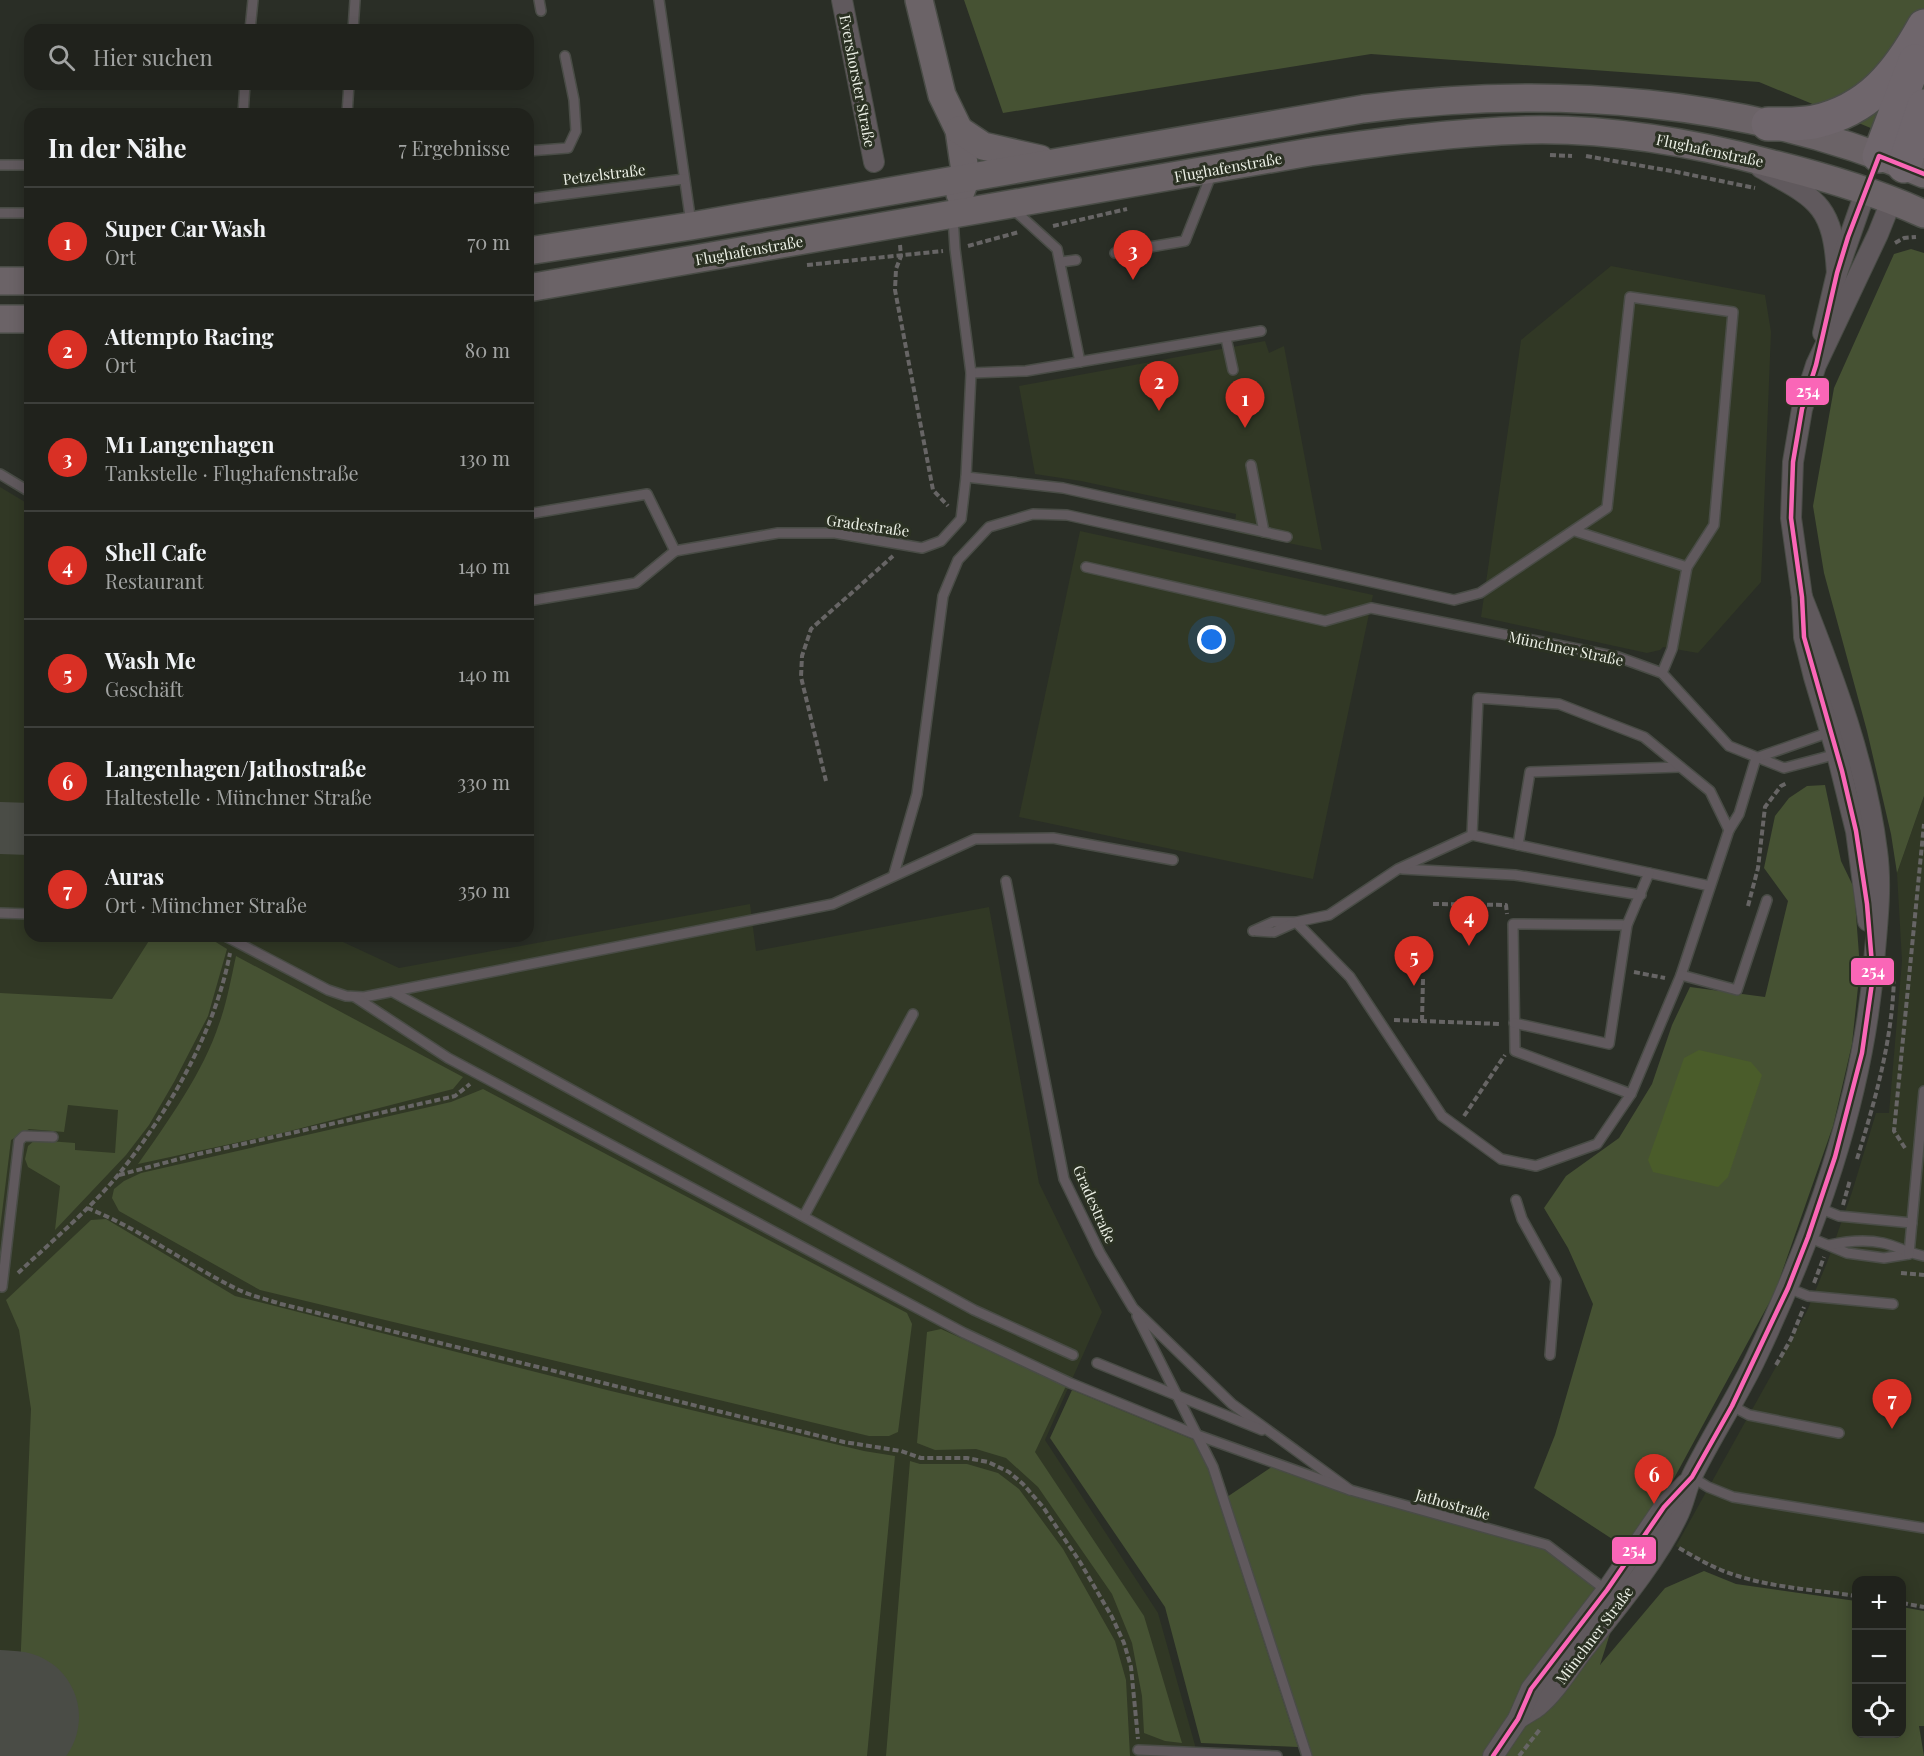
<!DOCTYPE html>
<html lang="de">
<meta charset="utf-8">
<style>
body{margin:0;font-family:"Playfair Display",serif;background:#282a25;color:#f1f3f6}
.controls{position:absolute;right:18px;bottom:18px;display:grid;overflow:hidden;border-radius:12px;box-shadow:0 3px 15px #0003}
.controls button{width:54px;height:54px;display:grid;place-items:center;padding:0;border:0;border-bottom:2px solid #3d3f3b;background:#20221c;color:#f1f3f6;font:30px sans-serif}
.you{position:absolute;left:1212px;top:640px;width:21px;height:21px;margin:-15px;border:4px solid #fff;border-radius:50%;background:#1a73e8;box-shadow:0 0 0 9px #1a73e833}
.badge{display:grid;place-items:center;width:39px;height:39px;border-radius:50%;background:#d93025;color:#fff;font-size:20px;font-weight:700}
.pin{position:absolute;translate:-50% -50px;filter:drop-shadow(0 2px 3px #0008)}
.pin::after{content:'';position:absolute;top:32px;width:21px;height:18px;background:inherit;clip-path:polygon(0 0,100% 0,50% 100%)}
.list{margin:0;padding:0;list-style:none}
h2{display:flex;justify-content:space-between;align-items:center;height:78px;margin:0;padding:0 24px;font-size:26px}
h2 small{font-size:20px;font-weight:400;color:#a2a4a3}
.list li{display:grid;grid-template-columns:39px 1fr auto;gap:18px;align-items:center;box-sizing:border-box;height:108px;padding:0 24px;border-top:2px solid #3d3f3b}
.list b{display:block;font-size:22px;white-space:nowrap}
.list p{margin:0;font-size:20px;white-space:nowrap;color:#a2a4a3}
.list em{font-size:20px;font-style:normal;color:#a2a4a3}
.icon{flex:none;width:33px;height:33px;fill:none;stroke:currentColor;stroke-width:2;stroke-linecap:round;stroke-linejoin:round}
.map{position:relative;flex:none;width:1924px;height:1756px;overflow:hidden}
.search{position:absolute;background:#20221c;box-shadow:0 3px 15px #0003;left:24px;top:24px;width:510px;height:66px;display:flex;align-items:center;gap:15px;box-sizing:border-box;padding:0 21px;border-radius:18px;color:#a2a4a3;font-size:22px}
.panel{position:absolute;background:#20221c;box-shadow:0 3px 15px #0003;left:24px;top:108px;width:510px;height:834px;border-radius:18px}
.map>svg:first-child{display:block}
.built{fill:#313825}
.green{fill:#465233}
.water{fill:#4a5c2a}
.lines{fill:none;stroke-linecap:round;stroke-linejoin:round}
.taxiway{stroke:#4a4c46;stroke-width:52}
.runway{stroke:#4a4c46;stroke-width:132}
.lane-casing{stroke:#494c46;stroke-width:12}
.street-casing{stroke:#494c46;stroke-width:22}
.secondary-casing{stroke:#494c46;stroke-width:30}
.highway-casing{stroke:#494c46;stroke-width:36}
.path{stroke:#676565;stroke-width:4;stroke-dasharray:6 3;stroke-linecap:butt}
.lane{stroke:#60595d;stroke-width:9}
.street{stroke:#60595d;stroke-width:20}
.secondary{stroke:#6b6367;stroke-width:27}
.highway{stroke:#6f666c;stroke-width:33}
.bus-1-casing{stroke:#2b3123;stroke-width:9}
.bus-1{stroke:#fa66b7;stroke-width:4.5}
.labels{text-anchor:middle;dominant-baseline:central;stroke-width:6;stroke-linejoin:round;paint-order:stroke}
.street-label{font-size:15px;fill:#ecf0e6;stroke:#2b3123}
.line-badge{stroke:#2b3123;stroke-width:2}
.badge-label{font-size:16px;text-anchor:middle;font-weight:bold;fill:#fff}
</style>
<div class="map">
<svg width="1924" height="1756" viewBox="0 0 1924 1756">
<rect width="100%" height="100%" fill="#2a2e26"/>
<g class="built">
<polygon points="1611,266 1765,295 1771,332 1761,582 1698,653 1663,647 1660,650 1647,653 1481,617 1521,340"/>
<polygon points="1265,341 1269,353 1284,346 1322,550 1234,532 1236,514 1081,481 1035,474 1019,386"/>
<polygon points="0,487 30,505 30,936 330,936 399,968 750,904 756,951 989,907 1039,1183 1102,1312 1045,1440 1158,1613 1198,1756 0,1756"/>
<polygon points="1080,531 1373,595 1313,879 1019,817"/>
<polygon points="1924,796 1924,1607 1902,1603 1902,1580 1856,1580 1856,1596 1784,1586 1738,1576 1704,1562 1676,1546 1807,1311 1828,1260 1852,1192 1876,1113 1889,1113 1902,961 1897,873"/>
</g>
<g class="green">
<polygon points="964,0 1924,0 1924,150 1759,82 1371,54 1003,113"/>
<polygon points="1911,249 1924,253 1924,796 1897,873 1891,834 1867,731 1824,573 1813,506 1834,388 1894,254"/>
<polygon points="1825,785 1841,861 1854,888 1860,968 1852,1044 1833,1126 1775,1292 1665,1495 1626,1548 1534,1488 1555,1435 1593,1304 1568,1248 1544,1208 1566,1176 1619,1138 1652,1084 1672,1025 1690,987 1765,997 1788,901 1764,868 1775,816 1789,798 1807,786"/>
<polygon points="152,936 206,936 227,949 208,1016 174,1082 149,1125 126,1155 55,1230 60,1186 28,1167 25,1159 28,1146 35,1140 75,1143 75,1150 115,1153 118,1110 68,1105 64,1132 29,1129 11,1140 0,1229 0,993 112,999"/>
<path d="M 236,956 L 463,1077 L 453,1089 L 282,1133 L 138,1164 C 167,1123 204,1071 219,1024 C 227,1002 231,979 236,956 Z"/>
<polygon points="483,1089 907,1313 912,1324 898,1432 889,1436 869,1436 260,1290 119,1211 112,1198 114,1189 124,1181 141,1173 451,1102"/>
<polygon points="106,1219 235,1296 611,1391 864,1451 895,1456 867,1756 42,1756 46,1673 20,1672 31,1409 19,1330 6,1300 91,1220"/>
<polygon points="941,1329 1066,1386 1035,1452 1144,1616 1182,1743 1165,1741 1144,1733 1142,1696 1132,1643 1112,1594 1038,1487 1006,1458 976,1449 935,1450 917,1443 927,1332"/>
<polygon points="1072,1390 1194,1440 1208,1469 1298,1747 1201,1743 1165,1607 1050,1438"/>
<polygon points="910,1461 920,1464 967,1464 998,1473 1019,1489 1063,1549 1115,1641 1126,1680 1130,1756 886,1756"/>
<polygon points="1276,1464 1547,1545 1620,1602 1600,1665 1665,1588 1704,1571 1736,1584 1856,1601 1856,1734 1902,1734 1902,1607 1924,1611 1924,1726 1919,1726 1924,1756 1307,1756 1224,1499"/>
</g>
<polygon class="water" points="1699,1050 1751,1062 1762,1075 1728,1177 1718,1187 1653,1172 1648,1160 1684,1058"/>
<g class="lines">
<polyline class="taxiway" points="0,828 30,829"/>
<polyline class="runway" points="0,1716 13,1717"/>
<g class="lane-casing">
<g id="lane">
<polyline points="539,0 541,11"/>
<polyline points="659,0 691,223"/>
<polyline points="250,30 253,0"/>
<polyline points="353,30 355,0"/>
<polyline points="243,114 245,84"/>
<polyline points="347,114 349,84"/>
<polyline points="528,151 568,148 576,131 574,100 565,56"/>
<polyline points="0,165 30,165"/>
<polyline points="528,199 684,179"/>
<polyline points="1013,209 1057,249 1080,362"/>
<polyline points="0,213 30,213"/>
<polyline points="1115,253 1185,241 1212,173"/>
<polyline points="1061,262 1076,260"/>
<polyline points="1226,338 1233,370"/>
<polyline points="971,373 1026,371 1261,331"/>
<polyline points="1251,465 1264,532"/>
<polyline points="0,474 30,492"/>
<polyline points="966,477 1063,488 1287,537"/>
<polyline points="528,514 647,494 675,551 778,533 835,533 922,548 941,541 961,519 966,477 971,373 955,249 953,217"/>
<polyline points="1086,567 1325,621 1371,608 1618,657 1662,673 1729,746 1784,768 1837,754"/>
<polyline points="528,601 636,583 675,551"/>
<polyline points="1662,673 1672,649 1687,567"/>
<polyline points="1756,758 1830,732"/>
<polyline points="1472,835 1710,886"/>
<polyline points="1518,845 1530,772 1680,767"/>
<polyline points="1402,869 1515,875 1641,895"/>
<polyline points="894,874 917,794 943,596 958,560 989,527 1033,514 1067,515 1454,600 1480,593 1607,508 1630,297 1733,312 1714,525 1687,567 1575,531"/>
<polyline points="1006,881 1064,1179 1100,1253 1133,1308 1232,1404 1350,1490 1547,1545 1607,1591"/>
<polyline points="0,913 30,914"/>
<polyline points="1296,922 1350,977 1442,1116 1501,1159 1536,1166 1597,1144 1631,1094 1681,975 1729,830"/>
<polyline points="1627,925 1513,924 1515,1051 1631,1094"/>
<polyline points="1253,931 1273,922 1296,922 1329,915 1398,869 1472,835 1478,698 1559,704 1644,737 1710,791 1729,830 1739,814 1756,758"/>
<polyline points="1256,931 1274,932 1294,923"/>
<polyline points="225,936 328,990 346,996 364,997 833,904 975,839 1053,838 1173,860"/>
<polyline points="1681,975 1737,990 1767,900"/>
<polyline points="393,992 974,1310 1073,1355"/>
<polyline points="355,997 448,1058 964,1333 1070,1383 1197,1435 1350,1490"/>
<polyline points="1514,1023 1609,1044 1627,925 1649,873"/>
<polyline points="1516,1200 1522,1219 1556,1280 1550,1355"/>
<polyline points="1819,1208 1839,1216 1912,1223"/>
<polyline points="804,1216 913,1014"/>
<polyline points="1808,1237 1847,1253 1884,1258 1909,1254"/>
<path d="M 1829,1245 C 1847,1241 1865,1239 1883,1243 C 1897,1246 1907,1253 1924,1256"/>
<polyline points="1909,1254 1924,1091"/>
<polyline points="2,1287 19,1141 24,1136 53,1137"/>
<polyline points="1788,1288 1808,1296 1893,1304"/>
<polyline points="1137,1316 1213,1467 1307,1756"/>
<polyline points="1097,1363 1262,1430"/>
<polyline points="1732,1406 1749,1415 1839,1433"/>
<polyline points="1692,1477 1708,1487 1733,1497 1924,1528"/>
<polyline points="1138,1750 1277,1756"/>
</g>
</g>
<g class="street-casing">
<g id="street">
<polyline points="842,0 874,162"/>
<path d="M 1761,168 C 1817,199 1833,204 1837,273"/>
<polyline points="1823,333 1837,273 1866,190"/>
<polyline points="1868,921 1856,831 1837,754 1814,677 1804,637 1802,597 1791,518 1793,462 1802,409 1816,365 1878,234 1892,199"/>
<path d="M 1518,1719 C 1524,1714 1532,1711 1538,1706 C 1555,1692 1568,1670 1581,1653 C 1613,1612 1655,1563 1677,1517 C 1684,1504 1686,1489 1692,1476 C 1711,1437 1735,1401 1754,1362 C 1814,1236 1863,1101 1874,962 C 1877,925 1882,888 1877,851 C 1866,763 1834,678 1802,597"/>
<polyline points="1493,1756 1518,1719 1531,1689 1607,1590 1664,1507 1686,1484"/>
</g>
</g>
<g class="secondary-casing">
<g id="secondary">
<polyline points="919,0 942,95 959,130 966,178 960,194"/>
<polyline points="959,130 983,146 1040,159"/>
<path d="M 528,251 L 691,226 L 1363,109 C 1552,85 1747,98 1924,174"/>
<polyline points="0,281 30,281"/>
<path d="M 528,288 L 1310,152 C 1382,142 1454,132 1527,130 C 1610,128 1690,142 1769,163 C 1822,176 1874,191 1924,214"/>
<polyline points="0,319 30,319"/>
</g>
</g>
<g class="highway-casing">
<g id="highway">
<path d="M 1768,124 C 1782,124 1799,125 1814,122 C 1869,110 1898,73 1924,26"/>
<polyline points="1879,156 1915,61"/>
<polyline points="1904,166 1924,106"/>
</g>
</g>
<g class="path">
<polyline points="1550,155 1572,156"/>
<polyline points="1586,156 1677,172 1755,188"/>
<polyline points="1053,226 1127,209"/>
<polyline points="1895,243 1904,238 1916,237"/>
<polyline points="900,245 901,256 896,269 895,290 933,490 948,506"/>
<polyline points="968,246 1019,232"/>
<polyline points="807,265 943,251"/>
<polyline points="826,781 801,677 802,656 811,629 893,556"/>
<polyline points="1433,904 1506,905 1507,914"/>
<polyline points="1748,906 1758,868 1765,807 1781,786 1787,783"/>
<polyline points="1634,972 1665,978"/>
<polyline points="1394,1020 1500,1024"/>
<polyline points="1422,1021 1423,979"/>
<polyline points="1464,1116 1505,1055"/>
<polyline points="1905,1148 1894,1131 1924,824"/>
<path d="M 1857,1159 C 1876,1098 1894,1034 1894,970"/>
<polyline points="119,1175 194,1155 455,1096 470,1084"/>
<polyline points="1843,1205 1850,1180"/>
<path d="M 87,1208 C 141,1229 185,1264 237,1289 C 251,1296 266,1299 281,1304 L 844,1442 L 901,1451 L 921,1458 L 967,1458 L 988,1462 L 1009,1472 L 1023,1484 L 1043,1507 L 1080,1562 L 1112,1617 L 1124,1643 L 1131,1667 L 1138,1739"/>
<path d="M 18,1273 C 52,1241 89,1210 119,1174 C 169,1111 215,1032 230,953"/>
<polyline points="1901,1273 1924,1275"/>
<polyline points="1814,1283 1824,1257"/>
<polyline points="1776,1365 1791,1339 1804,1307"/>
<path d="M 1679,1548 C 1698,1559 1717,1570 1738,1576 C 1776,1588 1817,1590 1856,1596"/>
<polyline points="1902,1603 1924,1607"/>
<polyline points="1519,1756 1541,1728"/>
</g>
<use href="#lane" class="lane"/>
<use href="#street" class="street"/>
<use href="#secondary" class="secondary"/>
<use href="#highway" class="highway"/>
<g class="bus-1-casing">
<polyline id="bus-1" points="1493,1756 1518,1719 1531,1689 1607,1590 1664,1507 1692,1477 1732,1406 1788,1288 1808,1237 1835,1157 1862,1053 1873,976 1867,904 1856,831 1842,771 1804,637 1802,597 1791,518 1793,462 1802,409 1816,365 1837,273 1848,237 1879,156 1924,174"/>
</g>
<use href="#bus-1" class="bus-1"/>
</g>
<g class="labels">
<g class="street-label">
<text transform="translate(858 81) rotate(79)">Evershorster Straße</text>
<text transform="translate(1710 150) rotate(12)">Flughafenstraße</text>
<text transform="translate(1228 167) rotate(-10)">Flughafenstraße</text>
<text transform="translate(604 174) rotate(-7)">Petzelstraße</text>
<text transform="translate(749 250) rotate(-10)">Flughafenstraße</text>
<text transform="translate(868 525) rotate(8)">Gradestraße</text>
<text transform="translate(1566 648) rotate(12)">Münchner Straße</text>
<text transform="translate(1095 1204) rotate(66)">Gradestraße</text>
<text transform="translate(1453 1504) rotate(16)">Jathostraße</text>
<text transform="translate(1594 1635) rotate(-53)">Münchner Straße</text>
</g>
</g>
<g class="line-badge">
<rect x="1785" y="377" width="45" height="29" rx="6" fill="#fa66b7"/>
<rect x="1850" y="957" width="45" height="29" rx="6" fill="#fa66b7"/>
<rect x="1611" y="1536" width="46" height="29" rx="6" fill="#fa66b7"/>
</g>
<g class="badge-label">
<text x="1808" y="397">254</text>
<text x="1873" y="977">254</text>
<text x="1634" y="1556">254</text>
</g>
</svg>
<div class="controls">
<button>+</button>
<button>−</button>
<button><svg class="icon" aria-label="locate" viewBox="0 0 24 24"><circle cx="12" cy="12" r="6"/><path d="M12 2v4M12 18v4M2 12h4M18 12h4"/></svg></button>
</div>
<div class="you"></div>
<div class="pin badge" style="left:1245px;top:428px">1</div>
<div class="pin badge" style="left:1159px;top:411px">2</div>
<div class="pin badge" style="left:1133px;top:280px">3</div>
<div class="pin badge" style="left:1469px;top:946px">4</div>
<div class="pin badge" style="left:1414px;top:986px">5</div>
<div class="pin badge" style="left:1654px;top:1504px">6</div>
<div class="pin badge" style="left:1892px;top:1429px">7</div>
<div class="search"><svg class="icon" aria-label="search" viewBox="0 0 24 24"><circle cx="10" cy="10" r="6"/><path d="M15 15l6 6"/></svg>Hier suchen</div>
<section class="panel">
<h2>In der Nähe<small>7 Ergebnisse</small></h2>
<ul class="list">
<li><span class="badge">1</span><div><b>Super Car Wash</b><p>Ort</p></div><em>70 m</em></li>
<li><span class="badge">2</span><div><b>Attempto Racing</b><p>Ort</p></div><em>80 m</em></li>
<li><span class="badge">3</span><div><b>M1 Langenhagen</b><p>Tankstelle · Flughafenstraße</p></div><em>130 m</em></li>
<li><span class="badge">4</span><div><b>Shell Cafe</b><p>Restaurant</p></div><em>140 m</em></li>
<li><span class="badge">5</span><div><b>Wash Me</b><p>Geschäft</p></div><em>140 m</em></li>
<li><span class="badge">6</span><div><b>Langenhagen/Jathostraße</b><p>Haltestelle · Münchner Straße</p></div><em>330 m</em></li>
<li><span class="badge">7</span><div><b>Auras</b><p>Ort · Münchner Straße</p></div><em>350 m</em></li>
</ul>
</section>
</div>
